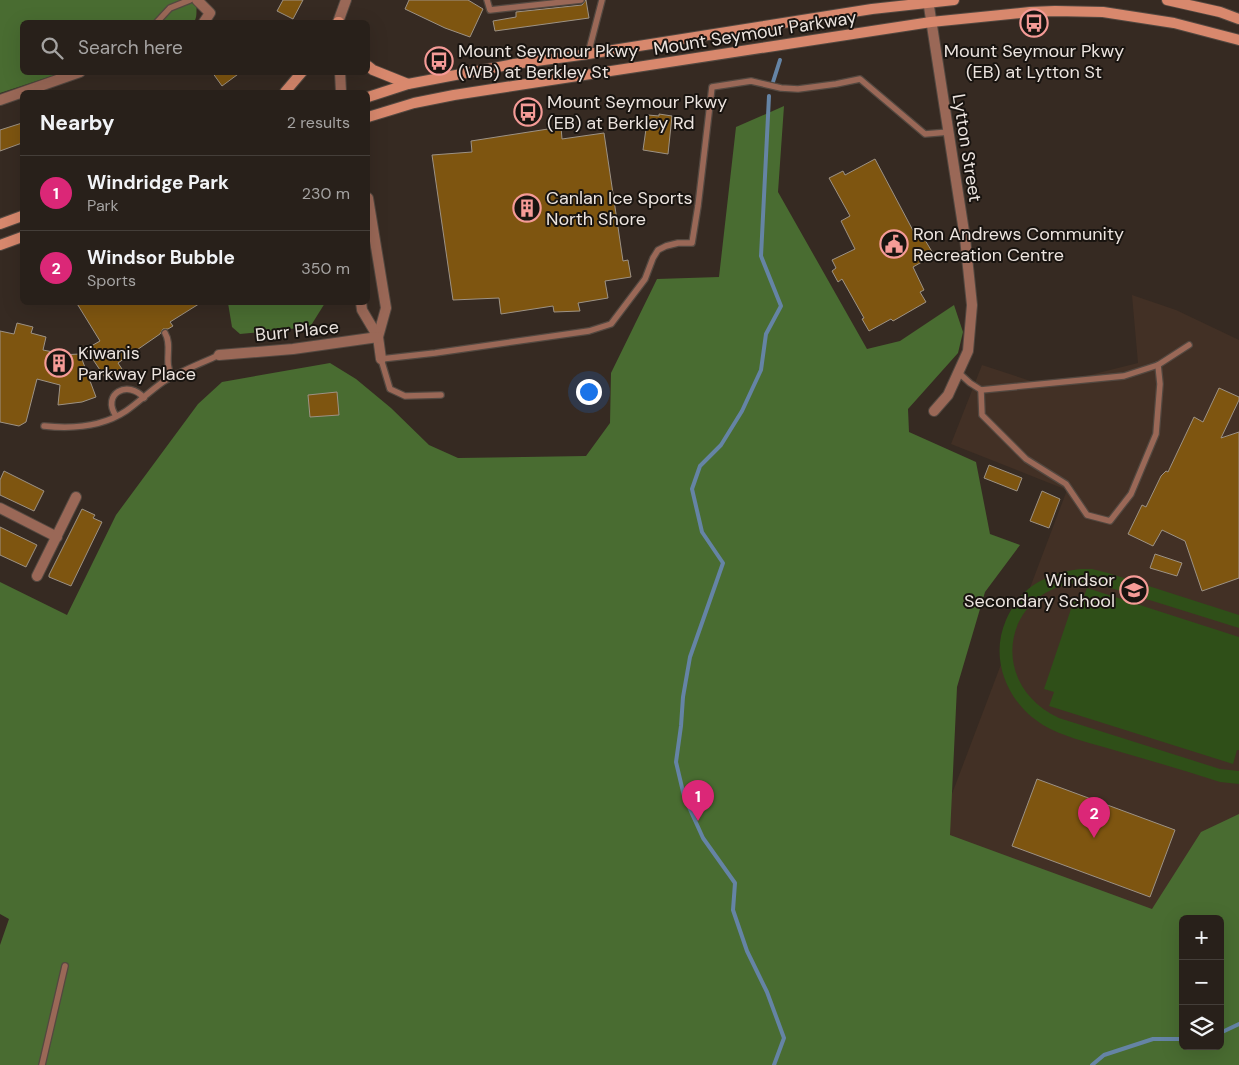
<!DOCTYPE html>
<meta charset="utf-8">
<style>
body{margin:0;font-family:"DM Sans",sans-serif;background:#302823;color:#f1f3f6}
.controls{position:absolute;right:15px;bottom:15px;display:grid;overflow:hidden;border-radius:8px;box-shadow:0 5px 20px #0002}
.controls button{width:45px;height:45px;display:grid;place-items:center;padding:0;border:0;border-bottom:1px solid #443e39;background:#28201a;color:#f1f3f6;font:25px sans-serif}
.you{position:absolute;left:588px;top:391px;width:18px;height:18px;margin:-12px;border:4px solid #fff;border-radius:50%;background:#1a73e8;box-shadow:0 0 0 8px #1a73e833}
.badge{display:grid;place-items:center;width:32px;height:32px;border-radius:50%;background:#db2777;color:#fff;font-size:16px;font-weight:700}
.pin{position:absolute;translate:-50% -41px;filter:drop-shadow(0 1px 2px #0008)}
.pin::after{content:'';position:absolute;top:26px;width:18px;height:15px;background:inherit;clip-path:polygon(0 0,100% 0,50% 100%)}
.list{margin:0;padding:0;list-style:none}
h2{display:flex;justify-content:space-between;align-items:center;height:65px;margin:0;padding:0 20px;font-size:21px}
h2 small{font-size:16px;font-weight:400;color:#a5a3a2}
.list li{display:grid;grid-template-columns:32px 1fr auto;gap:15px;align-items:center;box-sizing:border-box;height:75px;padding:0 20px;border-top:1px solid #443e39}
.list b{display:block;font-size:19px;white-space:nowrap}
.list p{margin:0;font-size:16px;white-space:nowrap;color:#a5a3a2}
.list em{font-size:16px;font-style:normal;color:#a5a3a2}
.icon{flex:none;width:28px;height:28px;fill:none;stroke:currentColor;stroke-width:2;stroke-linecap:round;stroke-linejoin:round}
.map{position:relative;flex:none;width:1239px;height:1065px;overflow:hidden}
.search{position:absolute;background:#28201a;box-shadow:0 5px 20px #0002;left:20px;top:20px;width:350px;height:55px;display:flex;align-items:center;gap:12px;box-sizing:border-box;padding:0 18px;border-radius:8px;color:#a5a3a2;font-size:19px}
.panel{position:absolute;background:#28201a;box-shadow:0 5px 20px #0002;left:20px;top:90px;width:350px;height:215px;border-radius:8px}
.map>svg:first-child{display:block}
.built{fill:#423025}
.green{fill:#2f4f18}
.forest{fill:#496c31;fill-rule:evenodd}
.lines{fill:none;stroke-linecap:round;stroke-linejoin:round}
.stream{stroke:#6584a5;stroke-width:4}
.building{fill:#7e5510;stroke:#9d9285}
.service-casing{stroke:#534840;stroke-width:8}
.minor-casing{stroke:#534840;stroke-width:12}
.tertiary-casing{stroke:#534840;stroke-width:12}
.secondary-casing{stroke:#534840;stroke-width:12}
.service{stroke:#9a6857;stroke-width:5.5}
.minor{stroke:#9a6857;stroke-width:10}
.tertiary{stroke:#9a6857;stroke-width:10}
.secondary{stroke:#d8886d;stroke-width:10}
.labels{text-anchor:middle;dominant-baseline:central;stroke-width:4;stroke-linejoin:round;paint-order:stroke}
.street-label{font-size:18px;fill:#ece4df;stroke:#191410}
.poi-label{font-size:18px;fill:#ece4df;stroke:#191410;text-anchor:start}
</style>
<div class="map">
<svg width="1239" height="1065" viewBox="0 0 1239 1065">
<rect width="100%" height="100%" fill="#362a22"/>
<polygon class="built" points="1132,295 1176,310 1239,340 1239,890 1183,919 930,852 1067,490 951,444 982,365 1046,386 1138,363"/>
<g class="green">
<path d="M 1080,569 L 1092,569 L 1108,573 L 1239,615 L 1239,628 L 1095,583 C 1009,575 979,680 1059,718 L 1220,769 L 1239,771 L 1239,784 L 1220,782 C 1183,770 1145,759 1107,748 C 1086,742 1062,736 1043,725 C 1007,703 989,659 1006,620 C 1020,587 1047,573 1080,569 Z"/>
<polygon points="1087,588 1239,637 1239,750 1237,750 1233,764 1049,706 1054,692 1044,689 1074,600 1082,602"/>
</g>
<g class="forest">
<path d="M 0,0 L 199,0 C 194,9 199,14 194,22 L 22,22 L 22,72 L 61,73 L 0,93 Z"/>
<path d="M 784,106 L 778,192 L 867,349 L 900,341 L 954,305 L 963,332 L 958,353 L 908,409 L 909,432 L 976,462 L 990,534 L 1020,545 L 985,592 L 957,687 L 950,835 L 1152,909 L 1201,832 L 1239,814 L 1239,1065 L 0,1065 L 0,945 L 9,919 L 0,914 L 0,582 L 67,615 L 116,515 L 198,404 L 222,382 L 330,363 L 356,379 L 391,408 L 429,445 L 458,458 L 586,456 L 610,423 L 611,373 L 657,279 L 719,277 L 736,127 ZM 1183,919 L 1220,919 L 1220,1046 L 1183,1046 Z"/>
<polygon points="228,303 228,302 325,303 310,327 240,334 232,327"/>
</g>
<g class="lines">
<g class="stream">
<polyline points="773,82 780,60"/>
<polyline points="769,96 761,256 781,306 766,334 761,370 742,411 721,445 700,466 692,489 702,532 723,563 690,657 683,697 681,726 676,762 684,796 703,838 735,883 733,910 747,951 767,992 784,1038 774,1065"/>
<polyline points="1220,1033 1239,1024"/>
<polyline points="1092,1065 1104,1055 1153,1039 1183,1039"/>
</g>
</g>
<g class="building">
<polygon points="283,0 303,0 293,19 277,11"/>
<polygon points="409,0 468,0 483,9 470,37 445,28 405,9"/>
<polygon points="586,0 589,18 495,31 493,21 516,17 516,12 582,5"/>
<polygon points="212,72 241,72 222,86"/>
<polygon points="659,114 672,116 668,154 643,150 648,115 659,116"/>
<polygon points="22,123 22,143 0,151 0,130"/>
<polygon points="561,127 562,139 604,133 623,261 628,260 631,277 605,281 608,298 578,303 580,311 554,312 553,306 501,314 499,298 453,300 432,155 472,152 471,141"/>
<polygon points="875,159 917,238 922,235 934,255 913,267 924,290 920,292 926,302 893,321 891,319 869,331 862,319 864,318 842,279 838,282 832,271 836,268 832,260 855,249 841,221 850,216 829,178 843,171 845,175"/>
<polygon points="76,302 202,302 170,322 173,326 168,329 163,329 160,334 118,363 122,369 106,379 86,349 100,341"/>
<polygon points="17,323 33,327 31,333 46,337 43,350 58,353 59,355 80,354 96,397 82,402 58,405 60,385 37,379 26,422 19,426 0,422 0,331 14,334"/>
<polygon points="1219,388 1239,397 1239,400 1221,438 1239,432 1239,578 1202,591 1185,541 1162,530 1153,546 1128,534 1142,505 1146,507 1161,476 1166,471 1168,472 1194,417 1203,422"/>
<polygon points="337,392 339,415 310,417 308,395"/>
<polygon points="989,465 1022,478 1017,491 984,478"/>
<polygon points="4,471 44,491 34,511 0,495 0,480"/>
<polygon points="1042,491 1060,499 1049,528 1030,521"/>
<polygon points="82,509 95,515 93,518 102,522 71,586 49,577 49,575"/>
<polygon points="0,527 37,545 26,567 0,555"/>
<polygon points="1155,554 1182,563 1177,576 1150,568"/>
<polygon points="1037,779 1175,830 1150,897 1012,846"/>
</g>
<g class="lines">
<g class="service-casing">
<g id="service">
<polyline points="487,0 490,10 581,0"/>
<polyline points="157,22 170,8 190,0"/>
<polyline points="588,54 602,0"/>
<path d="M 165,333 C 173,346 163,361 172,377"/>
<polyline points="959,373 970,383 981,390 1124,376 1158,365 1189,345"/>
<polyline points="981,390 982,415 1026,459 1066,484 1087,515 1110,521 1131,494 1156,434 1160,384 1158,365"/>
<polyline points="441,395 405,396 390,389 381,359 435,353 589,331 611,324 645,279 653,258 658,250 666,246 678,243 692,243 698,206 712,87 751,81 781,88 798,89 836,84 860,79 925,134 949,132"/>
<path d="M 116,416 C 101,394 128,379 144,398"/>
<path d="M 44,426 C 72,429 102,427 126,411 C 139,402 150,391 163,382 C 180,371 200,364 219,355"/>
<polyline points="42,1065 65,966"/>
</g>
</g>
<g class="minor-casing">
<g id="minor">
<polyline points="197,0 210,13 204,22"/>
<polyline points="928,0 965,238 972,305 968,351 948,395 934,411"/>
<polyline points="0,100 80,72"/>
<polyline points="368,198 386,308 378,337"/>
<polyline points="361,302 362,310 378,337 381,359"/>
<polyline points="219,355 293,349 378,337"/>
<polyline points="0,508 57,537"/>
<polyline points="37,576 76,497"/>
</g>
</g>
<g class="tertiary-casing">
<g id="tertiary">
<polyline points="338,22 346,0"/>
<polyline points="340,72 341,92"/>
</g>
</g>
<g class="secondary-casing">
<g id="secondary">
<polyline points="1167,0 1220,12 1239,19"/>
<polyline points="338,22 339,22"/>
<polyline points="368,66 373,70 408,84"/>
<polyline points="285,92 302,72"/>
<polyline points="368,97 408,84 514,64 588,54 872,9 954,0"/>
<polyline points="368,117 414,103 454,95 931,22 1030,12 1055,11 1103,12 1174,23 1239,40"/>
<polyline points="0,224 22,216"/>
<polyline points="0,245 22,237"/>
</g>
</g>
<use href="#service" class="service"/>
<use href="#minor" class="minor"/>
<use href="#tertiary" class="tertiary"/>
<use href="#secondary" class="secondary"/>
</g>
<defs>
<g id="bus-ring" transform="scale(1.4375)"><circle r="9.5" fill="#191410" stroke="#f59b97" stroke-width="1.5"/><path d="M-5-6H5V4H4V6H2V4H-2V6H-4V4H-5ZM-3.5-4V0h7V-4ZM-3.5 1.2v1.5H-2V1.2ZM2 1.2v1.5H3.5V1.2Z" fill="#f59b97"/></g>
<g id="building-ring" transform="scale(1.4375)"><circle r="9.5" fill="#191410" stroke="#f59b97" stroke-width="1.5"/><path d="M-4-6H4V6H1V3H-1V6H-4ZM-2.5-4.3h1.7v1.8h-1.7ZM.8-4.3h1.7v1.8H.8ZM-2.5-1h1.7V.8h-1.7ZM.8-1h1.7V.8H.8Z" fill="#f59b97"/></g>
<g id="civic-ring" transform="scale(1.4375)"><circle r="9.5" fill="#191410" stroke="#f59b97" stroke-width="1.5"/><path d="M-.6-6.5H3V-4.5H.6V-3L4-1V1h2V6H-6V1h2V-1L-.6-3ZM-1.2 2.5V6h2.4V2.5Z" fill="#f59b97"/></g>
<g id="school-ring" transform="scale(1.4375)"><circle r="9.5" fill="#191410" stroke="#f59b97" stroke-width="1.5"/><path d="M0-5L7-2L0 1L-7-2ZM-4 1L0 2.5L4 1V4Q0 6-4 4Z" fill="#f59b97"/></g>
</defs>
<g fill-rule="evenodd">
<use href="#bus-ring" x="1034" y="23"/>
<use href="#bus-ring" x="439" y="61"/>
<use href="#bus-ring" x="528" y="112"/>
<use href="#building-ring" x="527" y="208"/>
<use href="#civic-ring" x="894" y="244"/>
<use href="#building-ring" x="59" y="363"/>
<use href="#school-ring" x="1134" y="590"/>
</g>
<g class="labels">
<g class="street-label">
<text transform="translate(755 33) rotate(-9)">Mount Seymour Parkway</text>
<text transform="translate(967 148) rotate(81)">Lytton Street</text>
<text transform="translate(297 331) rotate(-6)">Burr Place</text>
</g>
<g class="poi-label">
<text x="458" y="51">Mount Seymour Pkwy<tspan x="458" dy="21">(WB) at Berkley St</tspan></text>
<text x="1034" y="51" text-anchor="middle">Mount Seymour Pkwy<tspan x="1034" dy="21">(EB) at Lytton St</tspan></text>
<text x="547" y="102">Mount Seymour Pkwy<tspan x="547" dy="21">(EB) at Berkley Rd</tspan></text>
<text x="546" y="198">Canlan Ice Sports<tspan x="546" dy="21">North Shore</tspan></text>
<text x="913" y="234">Ron Andrews Community<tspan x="913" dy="21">Recreation Centre</tspan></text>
<text x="78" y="353">Kiwanis<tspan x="78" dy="21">Parkway Place</tspan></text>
<text x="1115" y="580" text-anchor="end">Windsor<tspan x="1115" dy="21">Secondary School</tspan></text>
</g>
</g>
</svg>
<div class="controls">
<button>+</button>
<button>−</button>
<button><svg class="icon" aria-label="layers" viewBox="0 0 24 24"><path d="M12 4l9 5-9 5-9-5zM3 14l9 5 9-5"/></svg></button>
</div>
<div class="you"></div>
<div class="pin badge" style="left:698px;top:821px">1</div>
<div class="pin badge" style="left:1094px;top:838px">2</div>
<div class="search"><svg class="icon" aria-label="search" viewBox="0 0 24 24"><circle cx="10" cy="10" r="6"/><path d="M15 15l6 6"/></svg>Search here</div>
<section class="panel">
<h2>Nearby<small>2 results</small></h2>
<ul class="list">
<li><span class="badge">1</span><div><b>Windridge Park</b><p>Park</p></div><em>230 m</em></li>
<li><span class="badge">2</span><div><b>Windsor Bubble</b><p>Sports</p></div><em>350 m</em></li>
</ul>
</section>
</div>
